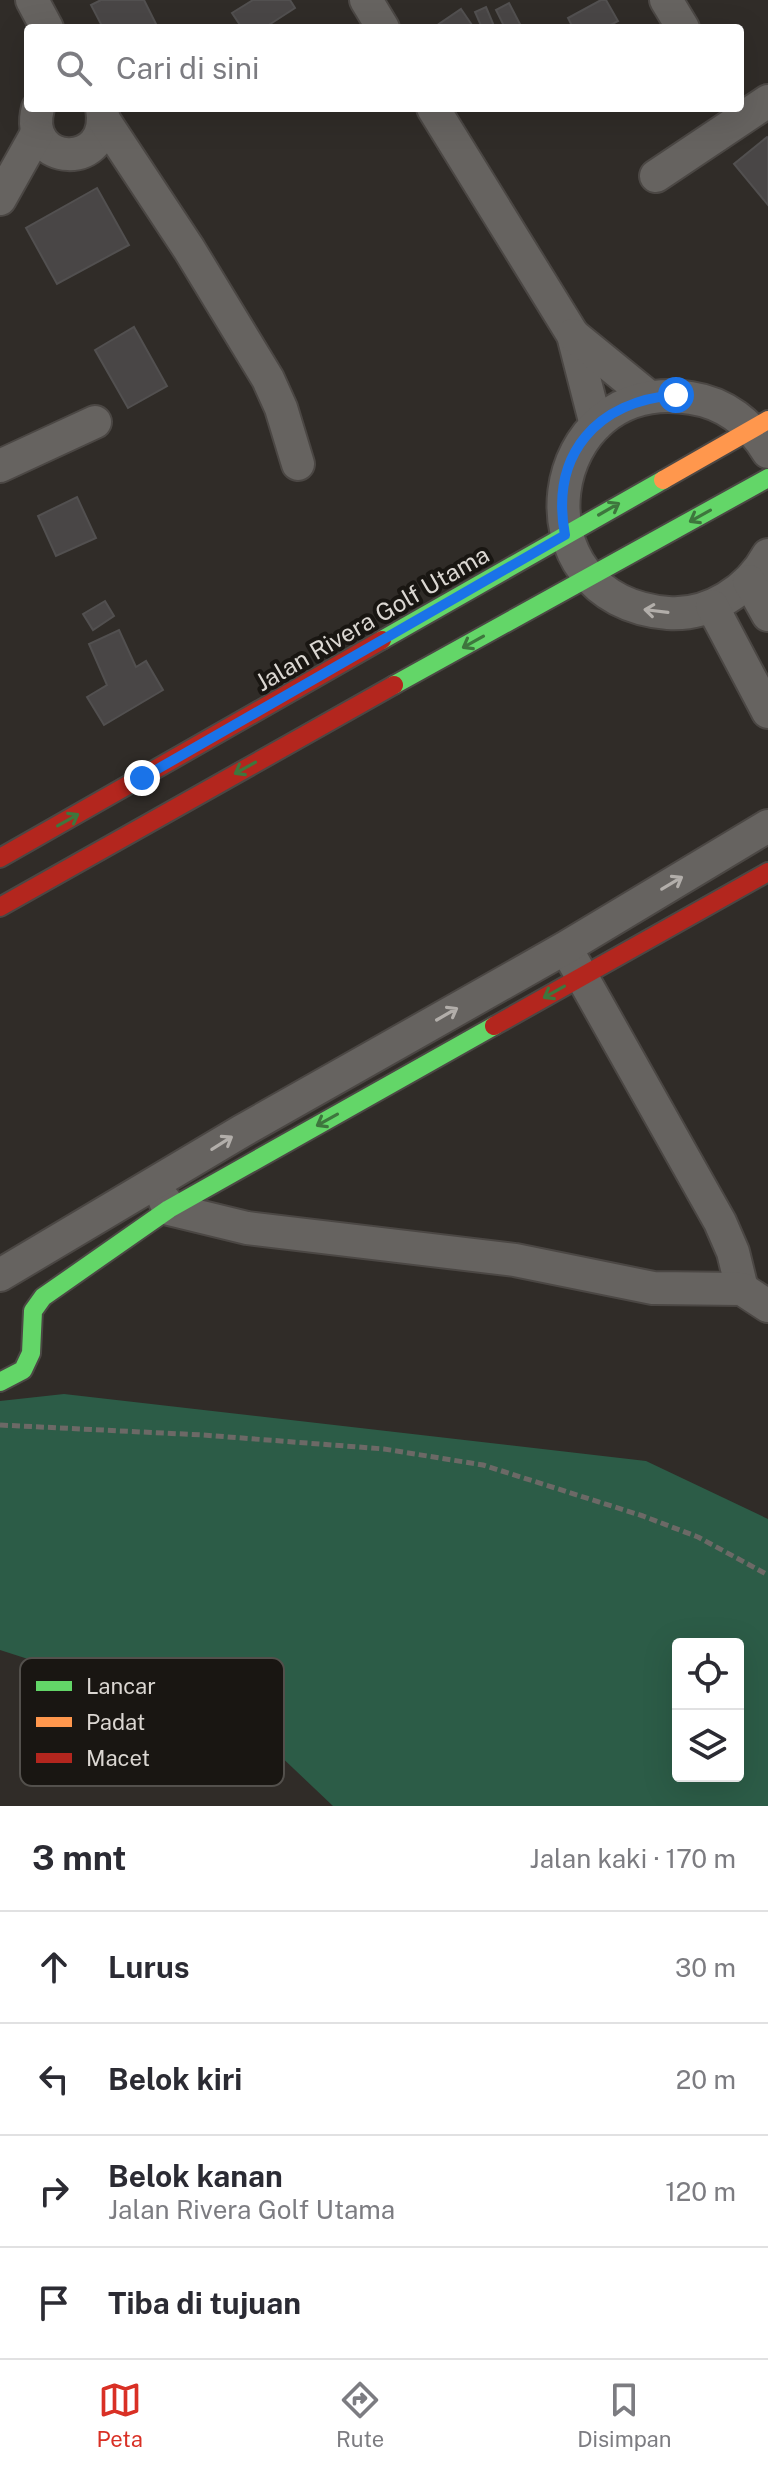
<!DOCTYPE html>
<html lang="id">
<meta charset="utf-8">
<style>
body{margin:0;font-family:"Public Sans",sans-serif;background:#f2f2f3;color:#2b2b33}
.controls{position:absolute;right:24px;bottom:24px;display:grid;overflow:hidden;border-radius:8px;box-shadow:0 8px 32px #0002}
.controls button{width:72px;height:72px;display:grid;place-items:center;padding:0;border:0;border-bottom:2px solid #e1e1e2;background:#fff;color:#2b2b33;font:40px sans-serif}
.stop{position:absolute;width:24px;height:24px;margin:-18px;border:6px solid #1a73e8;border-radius:50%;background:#fff}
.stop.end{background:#1a73e8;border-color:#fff;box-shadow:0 2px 8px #0008}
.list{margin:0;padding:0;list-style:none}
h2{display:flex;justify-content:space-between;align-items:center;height:104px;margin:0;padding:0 32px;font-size:34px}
h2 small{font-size:26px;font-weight:400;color:#7c7c81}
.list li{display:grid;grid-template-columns:52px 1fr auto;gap:24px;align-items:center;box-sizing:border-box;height:112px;padding:0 32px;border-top:2px solid #e1e1e2}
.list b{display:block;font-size:30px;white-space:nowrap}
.list p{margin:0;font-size:26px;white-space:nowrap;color:#7c7c81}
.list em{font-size:26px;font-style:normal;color:#7c7c81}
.icon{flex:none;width:44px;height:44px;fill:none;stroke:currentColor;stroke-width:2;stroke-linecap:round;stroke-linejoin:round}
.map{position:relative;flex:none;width:768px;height:1806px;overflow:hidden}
.search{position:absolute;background:#fff;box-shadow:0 8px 32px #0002;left:24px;right:24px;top:24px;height:88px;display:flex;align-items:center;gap:20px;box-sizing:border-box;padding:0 28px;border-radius:8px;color:#7c7c81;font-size:30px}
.sheet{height:552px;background:#fff}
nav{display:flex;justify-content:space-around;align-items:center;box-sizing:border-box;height:112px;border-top:2px solid #e1e1e2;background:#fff;font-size:22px;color:#7c7c81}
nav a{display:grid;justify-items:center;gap:4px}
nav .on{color:#d93025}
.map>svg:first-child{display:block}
.green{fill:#2c5c47;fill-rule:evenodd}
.building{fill:#494646;stroke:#525050;stroke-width:2}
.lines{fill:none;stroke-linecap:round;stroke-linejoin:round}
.street-casing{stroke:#4b4744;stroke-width:36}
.fast-casing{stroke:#4b4744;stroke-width:22}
.slow-casing{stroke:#4b4744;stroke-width:22}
.jam-casing{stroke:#4b4744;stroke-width:22}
.path{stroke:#6c6966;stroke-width:5;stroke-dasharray:8 4;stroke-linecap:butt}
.street{stroke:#666360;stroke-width:32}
.fast{stroke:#63d668;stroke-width:18}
.slow{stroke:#ff974d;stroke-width:18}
.jam{stroke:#b3261e;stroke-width:18}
.oneway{stroke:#3e763d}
.oneway2{stroke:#b2aeaa}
.route{stroke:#1a73e8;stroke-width:10}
.labels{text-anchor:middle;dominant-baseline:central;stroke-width:8;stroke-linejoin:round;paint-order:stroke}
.street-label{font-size:24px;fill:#dbd7d2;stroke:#191612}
.key{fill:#191612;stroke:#53504c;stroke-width:2}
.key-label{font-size:22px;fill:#dbd7d2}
</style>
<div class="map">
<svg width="768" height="1806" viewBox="0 0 768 1806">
<rect width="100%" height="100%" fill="#302c28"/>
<path class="green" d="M 64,1394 L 646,1461 L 768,1519 L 768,1806 L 333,1806 L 255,1732 L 0,1650 L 0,1401 ZM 678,1644 L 738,1644 L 738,1776 L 678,1776 Z"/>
<g class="building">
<polygon points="101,0 144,0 158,28 103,28 91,5"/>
<polygon points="253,0 290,0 295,8 264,28 242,28 232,13"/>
<polygon points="601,0 606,0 618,21 605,28 573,28 568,18"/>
<polygon points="509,3 522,28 505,28 496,10"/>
<polygon points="486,7 494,26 482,28 475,12"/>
<polygon points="461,9 474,28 433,28"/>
<polygon points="767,137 768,138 768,205 734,164"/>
<polygon points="97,188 129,245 57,284 26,228"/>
<polygon points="134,327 167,386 128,408 95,350"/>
<polygon points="77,497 96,538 56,556 38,516"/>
<polygon points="105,601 114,616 93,630 83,614"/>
<polygon points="119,630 136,667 146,661 163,690 104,725 87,697 107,685 89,644"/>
</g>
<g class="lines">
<g class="street-casing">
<g id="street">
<polyline points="32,0 47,28"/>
<polyline points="366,0 383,28"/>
<polyline points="666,0 683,28"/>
<path d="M 38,108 C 22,167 113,172 102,108"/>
<polyline points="433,108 573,335 596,425"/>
<polyline points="104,120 189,249 268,379 281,408 298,464"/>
<polyline points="656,176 768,101"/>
<polyline points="0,199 37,133"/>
<polyline points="573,335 649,397"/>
<path d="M 768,452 C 751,424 725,403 691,398 C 542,373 510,600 668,613 C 709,616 749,590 768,555"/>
<polyline points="0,466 95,422"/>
<polyline points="749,581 768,615"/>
<polyline points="712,606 768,712"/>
<polyline points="572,959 720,1222 733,1252 742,1289"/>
<polyline points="165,1201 169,1209 247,1228 515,1260 653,1288 742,1289 768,1306"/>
<polyline points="0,1275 242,1131 565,948 768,826"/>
</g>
</g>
<g class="fast-casing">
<g id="fast">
<polyline points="382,640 663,480"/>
<polyline points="394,685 768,478"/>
<polyline points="0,1382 23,1370 31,1353 33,1311 43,1297 169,1209 494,1026"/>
</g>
</g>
<g class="slow-casing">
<polyline id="slow" points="663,480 768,420"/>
</g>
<g class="jam-casing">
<g id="jam">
<polyline points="0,858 382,640"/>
<polyline points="0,907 394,685"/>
<polyline points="494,1026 768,872"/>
</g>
</g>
<polyline class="path" points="0,1425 203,1435 384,1449 483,1465 643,1516 698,1537 768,1575"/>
<use href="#street" class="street"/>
<use href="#fast" class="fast"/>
<use href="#slow" class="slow"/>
<use href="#jam" class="jam"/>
</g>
<defs><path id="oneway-shaft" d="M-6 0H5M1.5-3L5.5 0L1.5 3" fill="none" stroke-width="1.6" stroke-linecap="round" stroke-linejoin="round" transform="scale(2)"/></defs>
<g class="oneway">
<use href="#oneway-shaft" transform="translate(609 509) rotate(-30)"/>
<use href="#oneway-shaft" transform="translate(700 516) rotate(151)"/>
<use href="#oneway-shaft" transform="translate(473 642) rotate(151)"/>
<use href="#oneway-shaft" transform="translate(245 768) rotate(151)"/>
<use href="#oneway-shaft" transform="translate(68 820) rotate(-29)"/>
<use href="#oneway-shaft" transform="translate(554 992) rotate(151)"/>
<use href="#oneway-shaft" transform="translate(327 1120) rotate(151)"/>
</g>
<g class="oneway2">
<use href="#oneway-shaft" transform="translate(656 611) rotate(-173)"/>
<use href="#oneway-shaft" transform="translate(672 883) rotate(-31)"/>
<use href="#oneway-shaft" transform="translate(447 1014) rotate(-30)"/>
<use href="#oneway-shaft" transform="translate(222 1143) rotate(-32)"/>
</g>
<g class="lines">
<path class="route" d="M 142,778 L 565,535 C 550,454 597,401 676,395"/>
</g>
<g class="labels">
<g class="street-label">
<text transform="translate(372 618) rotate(-30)">Jalan Rivera Golf Utama</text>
</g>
</g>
<rect x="20" y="1658" width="264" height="128" rx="12" class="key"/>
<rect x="36" y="1681" width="36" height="10" fill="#63d668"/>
<rect x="36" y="1717" width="36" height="10" fill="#ff974d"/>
<rect x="36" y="1753" width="36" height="10" fill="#b3261e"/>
<g class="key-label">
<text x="86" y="1694">Lancar</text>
<text x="86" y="1730">Padat</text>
<text x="86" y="1766">Macet</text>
</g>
</svg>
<div class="controls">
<button><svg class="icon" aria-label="locate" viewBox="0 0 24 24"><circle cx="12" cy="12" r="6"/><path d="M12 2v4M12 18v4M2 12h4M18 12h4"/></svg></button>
<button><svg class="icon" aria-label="layers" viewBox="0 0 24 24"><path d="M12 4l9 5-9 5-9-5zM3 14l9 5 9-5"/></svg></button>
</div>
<div class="stop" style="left:676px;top:395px"></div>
<div class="stop end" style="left:142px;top:778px"></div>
<div class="search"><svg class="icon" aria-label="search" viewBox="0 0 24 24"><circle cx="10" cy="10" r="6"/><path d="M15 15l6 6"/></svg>Cari di sini</div>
</div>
<section class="sheet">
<h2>3 mnt<small>Jalan kaki · 170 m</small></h2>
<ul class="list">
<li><svg class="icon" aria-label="ahead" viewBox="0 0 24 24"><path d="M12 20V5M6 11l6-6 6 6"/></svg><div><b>Lurus</b></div><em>30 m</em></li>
<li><svg class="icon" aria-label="left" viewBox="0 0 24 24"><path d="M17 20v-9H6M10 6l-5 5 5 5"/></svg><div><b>Belok kiri</b></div><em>20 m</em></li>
<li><svg class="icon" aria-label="right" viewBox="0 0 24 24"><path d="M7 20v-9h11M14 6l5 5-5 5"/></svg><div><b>Belok kanan</b><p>Jalan Rivera Golf Utama</p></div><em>120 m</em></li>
<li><svg class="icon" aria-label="arrive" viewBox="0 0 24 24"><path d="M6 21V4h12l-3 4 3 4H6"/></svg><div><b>Tiba di tujuan</b></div></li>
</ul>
</section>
<nav>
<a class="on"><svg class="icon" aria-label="map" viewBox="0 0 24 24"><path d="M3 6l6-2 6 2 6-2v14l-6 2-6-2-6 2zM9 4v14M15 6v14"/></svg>Peta</a>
<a><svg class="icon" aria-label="directions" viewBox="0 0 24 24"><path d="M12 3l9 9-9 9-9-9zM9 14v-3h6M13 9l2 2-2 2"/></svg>Rute</a>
<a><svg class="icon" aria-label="saved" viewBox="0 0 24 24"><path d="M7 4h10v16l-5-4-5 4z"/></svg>Disimpan</a>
</nav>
